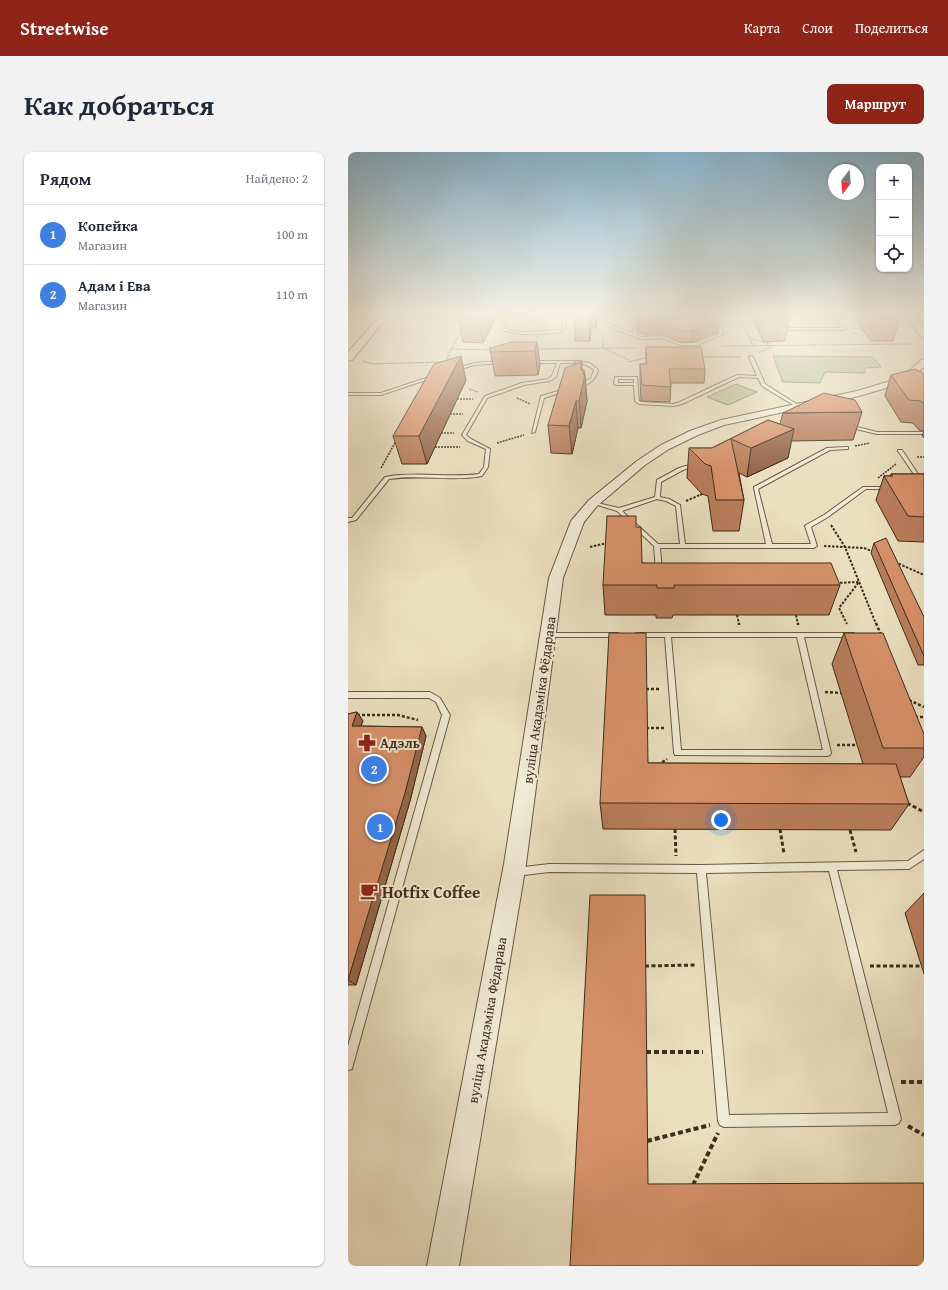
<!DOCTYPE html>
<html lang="ru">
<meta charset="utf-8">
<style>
body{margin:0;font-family:"Gentium Book Plus",serif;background:#f2f2f3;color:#1f2937}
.controls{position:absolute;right:12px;top:12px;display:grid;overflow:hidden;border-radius:8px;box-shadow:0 1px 3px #0004}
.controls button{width:36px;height:36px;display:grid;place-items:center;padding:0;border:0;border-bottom:1px solid #e0e1e3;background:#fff;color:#1f2937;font:20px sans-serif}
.compass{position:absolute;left:480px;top:12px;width:36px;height:36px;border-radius:50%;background:#fff;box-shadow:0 1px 3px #0004;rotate:196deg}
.you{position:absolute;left:373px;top:668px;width:14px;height:14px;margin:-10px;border:3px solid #fff;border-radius:50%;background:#1a73e8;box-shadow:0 0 0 6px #1a73e833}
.badge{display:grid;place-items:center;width:26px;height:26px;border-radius:50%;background:#8f2418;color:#fff;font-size:13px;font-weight:700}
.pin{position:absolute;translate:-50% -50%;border:2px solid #fff;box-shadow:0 1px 4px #0006}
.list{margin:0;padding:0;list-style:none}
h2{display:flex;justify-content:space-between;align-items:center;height:52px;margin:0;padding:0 16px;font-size:17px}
h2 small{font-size:13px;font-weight:400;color:#747a83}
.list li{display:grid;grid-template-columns:26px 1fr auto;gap:12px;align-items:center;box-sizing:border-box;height:60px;padding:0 16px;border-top:1px solid #e0e1e3}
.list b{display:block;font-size:15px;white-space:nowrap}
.list p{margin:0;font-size:13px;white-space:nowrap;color:#747a83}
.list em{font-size:13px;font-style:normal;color:#747a83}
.icon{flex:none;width:22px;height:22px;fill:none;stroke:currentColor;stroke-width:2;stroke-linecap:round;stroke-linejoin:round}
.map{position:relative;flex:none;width:576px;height:1114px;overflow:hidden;border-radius:8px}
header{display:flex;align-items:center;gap:24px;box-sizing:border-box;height:56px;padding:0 20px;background:#8f2418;color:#fff}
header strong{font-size:19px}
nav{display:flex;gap:22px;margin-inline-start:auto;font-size:14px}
.intro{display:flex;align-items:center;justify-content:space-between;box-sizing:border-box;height:96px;padding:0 24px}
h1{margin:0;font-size:28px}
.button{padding:10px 18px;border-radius:8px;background:#8f2418;color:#fff;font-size:14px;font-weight:700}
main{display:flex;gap:24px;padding:0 24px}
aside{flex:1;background:#fff;border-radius:8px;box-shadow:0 1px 3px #0004}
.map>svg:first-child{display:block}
.green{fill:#b8c191;stroke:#7a7756}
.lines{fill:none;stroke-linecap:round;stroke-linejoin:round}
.service-casing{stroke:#685a44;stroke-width:2}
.tertiary-casing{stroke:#685a44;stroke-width:2}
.secondary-casing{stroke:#3d2d1b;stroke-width:2}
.path-far5{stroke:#3d2d1b;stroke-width:1;stroke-dasharray:1.5 1;stroke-linecap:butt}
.path-far4{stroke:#3d2d1b;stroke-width:1.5;stroke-dasharray:2 1;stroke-linecap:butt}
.path-far3{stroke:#3d2d1b;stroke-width:2;stroke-dasharray:2.5 1.5;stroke-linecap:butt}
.path-far2{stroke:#3d2d1b;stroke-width:2.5;stroke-dasharray:3 2;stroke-linecap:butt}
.path-far1{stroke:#3d2d1b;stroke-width:3;stroke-dasharray:4 2.5;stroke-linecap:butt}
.path{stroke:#3d2d1b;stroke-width:4;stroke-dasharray:5 3;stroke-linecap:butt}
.service{fill:#f1ead5;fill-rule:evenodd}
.tertiary{fill:#f1ead5;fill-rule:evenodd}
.secondary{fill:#f1ead5;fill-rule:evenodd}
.wall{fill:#b97d5b;stroke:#3d2d1b}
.shaded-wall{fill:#96664a;stroke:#3d2d1b}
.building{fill:#d7916a;stroke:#3d2d1b}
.labels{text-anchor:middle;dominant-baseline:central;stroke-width:4;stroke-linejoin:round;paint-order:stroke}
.street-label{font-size:14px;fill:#3d2d1b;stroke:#f1ead5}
.poi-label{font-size:14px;font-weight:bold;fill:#3d2d1b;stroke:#f1ead5;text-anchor:start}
.near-poi-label{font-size:17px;font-weight:bold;fill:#3d2d1b;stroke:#f1ead5;text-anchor:start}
</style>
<header>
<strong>Streetwise</strong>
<nav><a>Карта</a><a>Слои</a><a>Поделиться</a></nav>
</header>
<div class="intro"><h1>Как добраться</h1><a class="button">Маршрут</a></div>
<main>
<aside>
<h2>Рядом<small>Найдено: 2</small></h2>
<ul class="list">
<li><span class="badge" style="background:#3f7fe0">1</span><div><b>Копейка</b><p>Магазин</p></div><em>100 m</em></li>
<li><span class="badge" style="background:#3f7fe0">2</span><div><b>Адам і Ева</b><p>Магазин</p></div><em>110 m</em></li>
</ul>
</aside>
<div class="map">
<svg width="576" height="1114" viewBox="0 0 576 1114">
<rect width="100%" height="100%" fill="#eadfbf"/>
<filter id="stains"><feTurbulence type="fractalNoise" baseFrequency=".005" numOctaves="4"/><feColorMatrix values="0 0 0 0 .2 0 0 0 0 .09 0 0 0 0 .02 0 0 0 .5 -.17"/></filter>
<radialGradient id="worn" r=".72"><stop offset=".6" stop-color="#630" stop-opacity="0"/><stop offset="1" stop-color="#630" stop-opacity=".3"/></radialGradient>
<g class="green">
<polygon points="425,204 525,205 533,215 517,216 517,221 477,220 472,231 435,230"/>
<polygon points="388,232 409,240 380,253 359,245"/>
</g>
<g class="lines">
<g class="service-casing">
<g id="service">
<polygon points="37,163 36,165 0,166 0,164"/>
<path d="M 158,163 L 160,163 L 156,176 C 170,183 195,179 211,178 L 214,176 L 216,163 L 218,163 L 217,176 L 213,180 C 196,182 168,185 153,177 Z"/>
<polygon points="431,163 433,163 441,176 494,176 485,163 487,163 498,177 496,178 440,178"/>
<polygon points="298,166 299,168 288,172 288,183 294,185 314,184 332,191 348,191 372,182 368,171 363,168 364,167 370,169 376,182 349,193 332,193 314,186 293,187 263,176 253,170 256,169 265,174 285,181 286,171"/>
<path d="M 403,204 L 405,205 L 417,232 L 450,253 L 448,261 L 445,260 L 447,254 L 414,234 L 410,226 L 391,225 L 334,252 L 326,254 L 291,252 L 287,249 L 286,233 L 268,233 L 266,232 L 267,225 L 289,225 L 291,249 L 293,250 L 326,252 L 332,250 L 389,223 L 409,224 L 401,205 ZM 270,227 L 286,227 L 286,231 L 270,231 Z"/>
<polygon points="153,209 154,211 126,213 106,219 104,218 126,211"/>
<path d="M 182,209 L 230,209 L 242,211 L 250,218 C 248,229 239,233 230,236 L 229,236 L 229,234 L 243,226 L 246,218 C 236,209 226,211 212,211 L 208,225 L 202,229 L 176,233 L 139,246 L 118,283 L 123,287 L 142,297 L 140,315 L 134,324 C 103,330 71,322 41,327 L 8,368 L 0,370 L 0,366 L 4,366 L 37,325 C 68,319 99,326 131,322 L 136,315 L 138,297 L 120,289 L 114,283 L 137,244 L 174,231 L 200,227 L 204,224 L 209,211 L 183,211 Z"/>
<polygon points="84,224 87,225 33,243 0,243 0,241 33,241"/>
<polygon points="217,237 220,238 196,246 187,280 184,281 193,244"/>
<polygon points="501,273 529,280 576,280 576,282 529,282 500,275 500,273"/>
<path d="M 498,295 L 500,295 L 500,297 L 482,298 L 410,337 L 424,392 L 463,392 L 457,374 L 458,373 L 476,363 L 515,335 L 544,335 L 544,336 L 542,337 L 518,337 L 480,365 L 463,375 L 469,394 L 466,396 L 312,396 L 314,419 L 311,421 L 308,419 L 306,394 L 269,359 L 243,351 L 245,350 L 271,356 L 307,345 L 309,328 L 331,316 L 348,311 L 350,312 L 350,313 L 335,318 L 313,330 L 312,345 L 321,347 L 332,353 L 337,392 L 418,392 L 406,336 L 406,335 L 479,296 ZM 309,347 L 318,349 L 328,354 L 332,392 L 310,392 L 274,359 Z"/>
<polygon points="550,298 554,298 576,331 576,335 574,334 550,299"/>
<polygon points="199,481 270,481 273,483 270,485 201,485 198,483"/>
<path d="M 288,481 L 506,481 L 507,483 L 506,485 L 456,485 L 483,601 L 482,603 L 479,604 L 327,603 L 326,601 L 317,485 L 288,485 L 287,483 ZM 323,485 L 449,485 L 475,598 L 333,598 Z"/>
<polygon points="0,540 82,540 92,546 102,563 5,913 4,917 0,918 0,894 94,563 88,550 81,546 0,546"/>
<path d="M 576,698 L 576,707 L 561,717 L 489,718 L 553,967 L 551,971 L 547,973 L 376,975 L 372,973 L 370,969 L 349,721 L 201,720 L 168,724 L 165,723 L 164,720 L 165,717 L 168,716 L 201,712 L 353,713 L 560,709 ZM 481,719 L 540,961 L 381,963 L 358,721 Z"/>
</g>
</g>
<g class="tertiary-casing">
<g id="tertiary">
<polygon points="558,163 566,163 576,177 576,185 573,185"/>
<polygon points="576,207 576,215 567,223 545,234 511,244 376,273 350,283 321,297 297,313 249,354 236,370 215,426 178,712 111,1114 79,1114 156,712 201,426 223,369 241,348 289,309 313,293 342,279 373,268 509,239 539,230 561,219 573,208"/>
</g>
</g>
<g class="secondary-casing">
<polygon id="secondary" points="33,163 41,163 4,208 0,209 0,200"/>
</g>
<g class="path-far5">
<polyline points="167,163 191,169"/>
<polyline points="391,163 405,194"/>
<polyline points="457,163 463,166"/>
<polyline points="177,170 206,163"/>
<polyline points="381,171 394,171"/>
<polyline points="505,176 513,176"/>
<polyline points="504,180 511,183"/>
<polyline points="255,182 255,196 279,207 281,210 301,205"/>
<polyline points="402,186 422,192"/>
<polyline points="374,194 563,192"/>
<polyline points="103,197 145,198"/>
<polyline points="188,197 287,196"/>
<polyline points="411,201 424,194"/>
<polyline points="352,205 393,205"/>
<polyline points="15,209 24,212 94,210"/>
<polyline points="97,210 114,176"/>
<polyline points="121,237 130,240"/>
</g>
<g class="path-far4">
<polyline points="169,246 182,252"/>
<polyline points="106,247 125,247"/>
<polyline points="102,262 115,262"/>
<polyline points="93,281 106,281"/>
<polyline points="149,291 176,283"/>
<polyline points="507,294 522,291"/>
<polyline points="84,295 112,295"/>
<polyline points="569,305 576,305"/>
<polyline points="33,316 48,289"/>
<polyline points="530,326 548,312"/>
<polyline points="352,343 354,342"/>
</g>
<g class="path-far3">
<polyline points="338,349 354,342"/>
<polyline points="483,373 497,395 528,472"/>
<polyline points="476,394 516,396 526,400"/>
<polyline points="242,395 259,391"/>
<polyline points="547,410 576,423"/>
<polyline points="488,431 511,430 491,456 499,472"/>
<polyline points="389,463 391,472"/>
<polyline points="448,463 450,472"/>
</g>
<g class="path-far2">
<polyline points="391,471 391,473"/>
<polyline points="450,471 450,473"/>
<polyline points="528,471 533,483"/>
<polyline points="298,537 311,537"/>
<polyline points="477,540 493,541"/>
<polyline points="561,548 576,555"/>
<polyline points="9,563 50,563 70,568"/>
<polyline points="567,565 576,565"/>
<polyline points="298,576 316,576"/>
<polyline points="489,593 509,593"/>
<polyline points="310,613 319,607"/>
</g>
<g class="path-far1">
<polyline points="559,651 576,660"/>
<polyline points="327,677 328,704"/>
<polyline points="432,677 436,702"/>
<polyline points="502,678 508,700"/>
<polyline points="297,814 348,813"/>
<polyline points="522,814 573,814"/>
</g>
<g class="path">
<polyline points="298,900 355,900"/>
<polyline points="553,930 576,930"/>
<polyline points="560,974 576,983"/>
<polyline points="299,989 362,973"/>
<polyline points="345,1033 370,981"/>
</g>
<use href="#service" class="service"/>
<use href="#tertiary" class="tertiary"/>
<use href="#secondary" class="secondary"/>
</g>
<g class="wall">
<polygon points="149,163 135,191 115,190 111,167"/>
<polygon points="226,163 250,163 248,176 243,176 242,189 227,189 226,166"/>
<polygon points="405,163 439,163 441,167 437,189 415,190"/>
<polygon points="503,163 549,163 552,166 545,189 523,189"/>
<polygon points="290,164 370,180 344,190 332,190 314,182 299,183 290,180"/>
<polygon points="189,190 192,213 190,223 147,224 142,196"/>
<polygon points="298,195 357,217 356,231 323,231 322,250 293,249 292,226 292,212 298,212"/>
<polygon points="235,218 236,218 237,223 239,249 233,276 230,276 224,302 203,301 200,273"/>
<polygon points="576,222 576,286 574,284 576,279 571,278 565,271 553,270 537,244 543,223"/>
<polygon points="118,228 79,312 54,312 45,284"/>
<polygon points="514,260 505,288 443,289 440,306 399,325 391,321 396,348 391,379 365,379 360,344 354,342 339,326 341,296 364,296 420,268 432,272 435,261"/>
<polygon points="543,322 576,322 576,390 550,389 528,348 536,324 542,324"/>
<polygon points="288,375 294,411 492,433 481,463 325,463 324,466 308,466 308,463 257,463 255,433"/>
<polygon points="526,391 576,465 576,513 570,513 523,401"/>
<polygon points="496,481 576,582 576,605 562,625 552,625 561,652 543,678 255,677 252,651 300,611 515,612 484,512"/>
<polygon points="9,560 15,569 13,574 74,575 78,584 62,649 8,833 0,833 0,562"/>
<polygon points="576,741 576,822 557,761"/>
</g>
<g class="shaded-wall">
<polygon points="134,163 149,163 135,191 131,168"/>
<polygon points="241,163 243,163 243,176 242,189 241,166"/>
<polygon points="247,163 250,163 248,176"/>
<polygon points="371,169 370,180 344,190 344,179"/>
<polygon points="189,190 192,213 190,223 187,199"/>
<polygon points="113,204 118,228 79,312 71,284"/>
<polygon points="236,218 239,249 233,276 231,249"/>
<polygon points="228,249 230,276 224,302 221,274"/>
<polygon points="446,277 440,306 399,325 403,296"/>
<polygon points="9,560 15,569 9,583 4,574"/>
<polygon points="74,575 78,584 62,649 8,833 0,828"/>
</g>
<g class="building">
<polygon points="113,163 134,163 131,168 111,167"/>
<rect x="226" y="163" width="15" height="3"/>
<polygon points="293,163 364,163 369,164 371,169 344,179 333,179 314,172 299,173 290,169 290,164"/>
<polygon points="417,163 439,163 441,167 419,168"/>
<polygon points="526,163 549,163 552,166 529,166"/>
<polygon points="164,190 189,190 187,199 143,200 142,196"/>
<polygon points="298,195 353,195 357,217 321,217 323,235 294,233 292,212 299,212"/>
<polygon points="113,204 71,284 45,284 86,212"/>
<polygon points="227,208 234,209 234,218 233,218 233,210 226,213"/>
<polygon points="233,210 233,218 236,218 235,222 237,223 231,249 228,249 221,274 200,273 217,216"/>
<polygon points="567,217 576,222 576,252 573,249 561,248 543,223"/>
<polygon points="476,241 507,248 514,260 435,261"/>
<polygon points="420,268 446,277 403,296 383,287 396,348 368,348 363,314 357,312 341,296 364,296"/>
<polygon points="543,322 576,322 576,365 560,364 536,324 545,324"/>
<polygon points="259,364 288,364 288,375 293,375 294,411 483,411 492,433 326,433 326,436 309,436 309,433 255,433"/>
<polygon points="538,386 576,465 576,504 526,391"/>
<polygon points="261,481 298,481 300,611 548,612 561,652 252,651"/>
<polygon points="496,481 535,481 576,582 576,596 535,596"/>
<polygon points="9,560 4,574 74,575 57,641 0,828 0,562"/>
<polygon points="242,743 297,743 300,1032 576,1031 576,1114 222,1114"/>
</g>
<linearGradient id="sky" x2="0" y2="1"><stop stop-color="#88b7d2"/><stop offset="0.51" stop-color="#f6f1e2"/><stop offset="1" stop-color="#f6f1e2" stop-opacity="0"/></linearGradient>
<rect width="576" height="319" fill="url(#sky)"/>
<defs>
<g id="pharmacy-bare" transform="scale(1.38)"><path d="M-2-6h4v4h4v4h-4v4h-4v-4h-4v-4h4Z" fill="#8f2418" stroke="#f1ead5" stroke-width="2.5" paint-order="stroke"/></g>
<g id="cafe-bare" transform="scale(1.38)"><path d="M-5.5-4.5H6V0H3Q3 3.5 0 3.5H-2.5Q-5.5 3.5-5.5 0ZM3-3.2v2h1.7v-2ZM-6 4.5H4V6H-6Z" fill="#8f2418" stroke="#f1ead5" stroke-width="2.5" paint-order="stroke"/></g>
</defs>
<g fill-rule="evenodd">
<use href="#pharmacy-bare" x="19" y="591"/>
<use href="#cafe-bare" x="21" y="739"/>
</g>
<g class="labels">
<g class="street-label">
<text transform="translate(191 548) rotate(-82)">вуліца Акадэміка Фёдарава</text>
<text transform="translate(139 868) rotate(-80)">вуліца Акадэміка Фёдарава</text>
</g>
<g class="poi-label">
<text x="32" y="591">Адэль</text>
</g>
<g class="near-poi-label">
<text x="34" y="739">Hotfix Coffee</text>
</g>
</g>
<rect width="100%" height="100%" filter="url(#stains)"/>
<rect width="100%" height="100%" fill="url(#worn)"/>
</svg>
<div class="controls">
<button>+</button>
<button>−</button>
<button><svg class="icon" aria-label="locate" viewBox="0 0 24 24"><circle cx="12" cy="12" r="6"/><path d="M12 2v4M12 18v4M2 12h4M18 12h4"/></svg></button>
</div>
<svg class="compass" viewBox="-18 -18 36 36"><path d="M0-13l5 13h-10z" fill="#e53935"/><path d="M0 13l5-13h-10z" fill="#747a83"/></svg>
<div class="you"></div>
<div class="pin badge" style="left:32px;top:675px;background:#3f7fe0">1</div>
<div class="pin badge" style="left:26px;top:617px;background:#3f7fe0">2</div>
</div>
</main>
